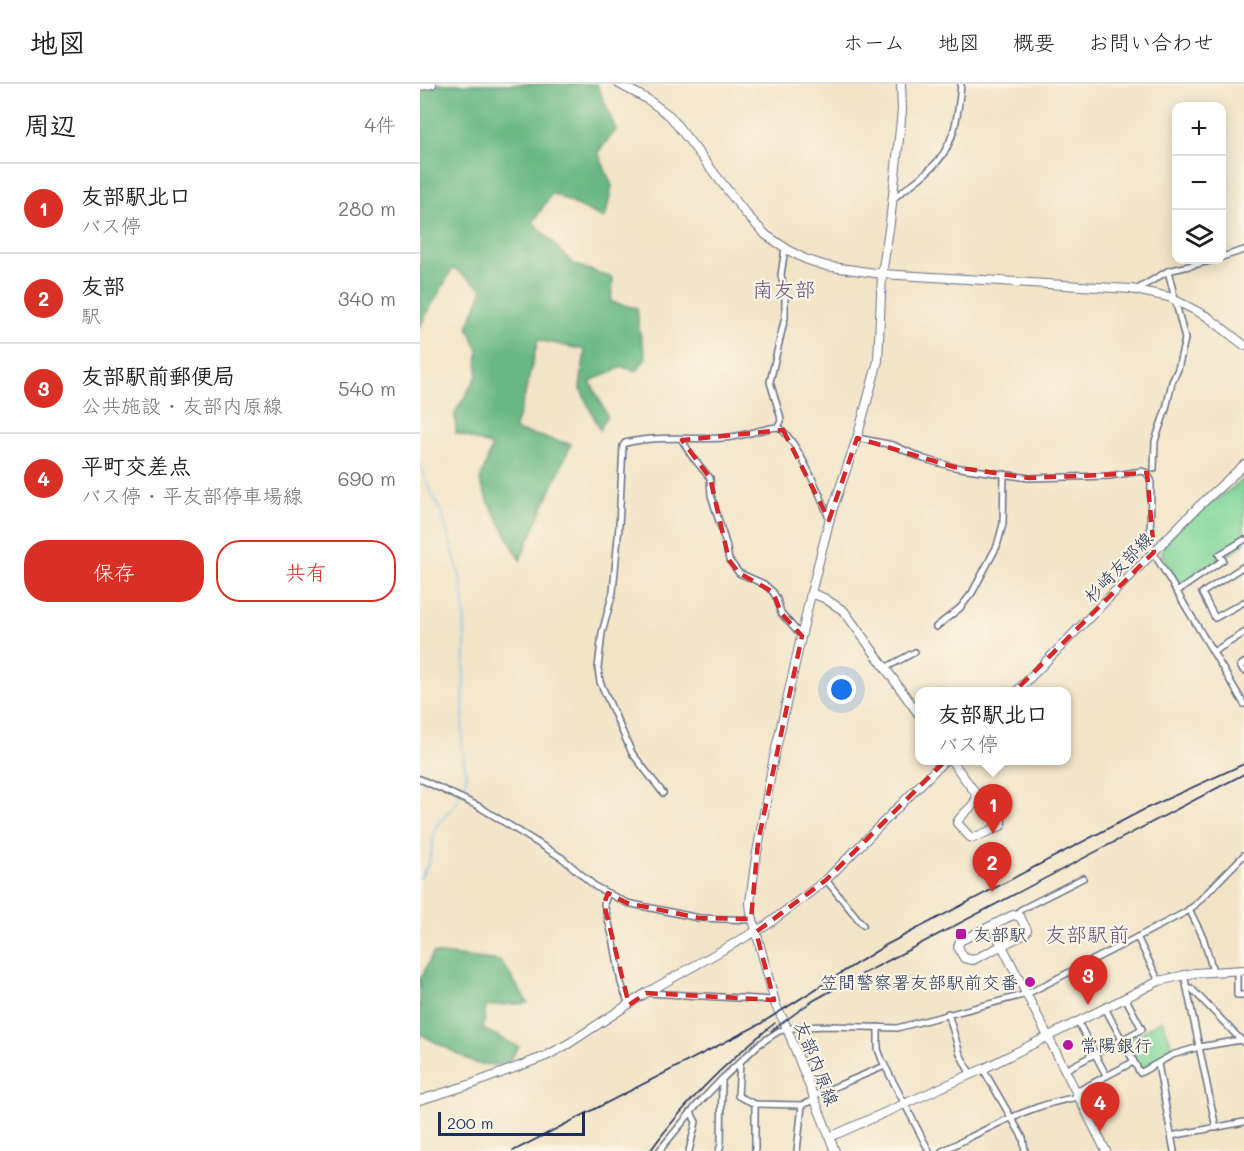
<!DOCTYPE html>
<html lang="ja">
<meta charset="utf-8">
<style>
body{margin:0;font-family:Mali,"Klee One",sans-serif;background:#f2f2f2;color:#202124}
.controls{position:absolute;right:18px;top:18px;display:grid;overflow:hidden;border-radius:12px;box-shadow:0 3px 15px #0003}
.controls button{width:54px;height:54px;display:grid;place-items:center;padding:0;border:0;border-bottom:2px solid #e0e0e0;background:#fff;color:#202124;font:30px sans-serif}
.scale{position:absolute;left:18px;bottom:15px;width:147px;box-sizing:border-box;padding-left:6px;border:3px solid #1b2f5e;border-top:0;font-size:16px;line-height:21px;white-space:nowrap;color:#1b2f5e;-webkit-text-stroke:4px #fcf5e5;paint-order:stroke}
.you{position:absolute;left:422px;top:606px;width:21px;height:21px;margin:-15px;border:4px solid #fff;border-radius:50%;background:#1a73e8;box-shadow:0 0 0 9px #1a73e833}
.badge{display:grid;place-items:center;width:39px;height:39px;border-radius:50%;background:#d93025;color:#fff;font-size:20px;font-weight:700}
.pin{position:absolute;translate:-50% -50px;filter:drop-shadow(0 2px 3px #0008)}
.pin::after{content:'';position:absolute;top:32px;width:21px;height:18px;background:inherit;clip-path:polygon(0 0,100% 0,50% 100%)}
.popup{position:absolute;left:495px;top:603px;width:156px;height:78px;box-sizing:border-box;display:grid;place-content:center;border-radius:12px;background:#fff;filter:drop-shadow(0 2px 4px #0005);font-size:20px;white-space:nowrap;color:#757577}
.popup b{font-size:22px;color:#202124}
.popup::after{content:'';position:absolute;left:50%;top:100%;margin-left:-12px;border:12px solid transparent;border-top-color:#fff}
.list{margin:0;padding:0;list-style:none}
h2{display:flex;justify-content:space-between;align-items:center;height:78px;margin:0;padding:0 24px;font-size:26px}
h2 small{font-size:20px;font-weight:400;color:#757577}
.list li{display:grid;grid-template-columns:39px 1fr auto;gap:18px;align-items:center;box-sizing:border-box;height:90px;padding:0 24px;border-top:2px solid #e0e0e0}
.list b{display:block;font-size:22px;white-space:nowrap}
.list p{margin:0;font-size:20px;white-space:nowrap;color:#757577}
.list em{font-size:20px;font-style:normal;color:#757577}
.actions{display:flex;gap:12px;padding:18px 24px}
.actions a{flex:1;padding:14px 0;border:2px solid #d93025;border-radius:24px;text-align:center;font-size:21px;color:#d93025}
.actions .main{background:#d93025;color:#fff}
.icon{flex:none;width:33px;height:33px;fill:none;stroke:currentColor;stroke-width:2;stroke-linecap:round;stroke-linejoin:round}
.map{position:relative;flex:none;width:824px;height:1067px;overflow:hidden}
header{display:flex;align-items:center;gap:36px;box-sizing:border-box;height:84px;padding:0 30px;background:#fff;border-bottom:2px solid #e0e0e0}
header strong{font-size:28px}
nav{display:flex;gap:33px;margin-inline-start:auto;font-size:21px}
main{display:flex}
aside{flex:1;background:#fff}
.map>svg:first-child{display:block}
.green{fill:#82d79b;stroke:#4e837c;stroke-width:1.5}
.forest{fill:#69b883;stroke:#427470;stroke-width:1.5}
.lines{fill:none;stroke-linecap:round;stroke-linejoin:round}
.stream{stroke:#72c0ec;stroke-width:1.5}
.street-casing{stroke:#666e83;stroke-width:8}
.secondary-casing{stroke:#666e83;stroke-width:10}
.street{stroke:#fff;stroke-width:5}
.secondary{stroke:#fff;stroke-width:8}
.rail{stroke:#1b2f5e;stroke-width:1.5}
.marked{fill:none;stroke:#d62828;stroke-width:4.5;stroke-dasharray:12 8;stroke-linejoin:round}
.poi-dot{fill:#b5179e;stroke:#fcf5e5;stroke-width:2}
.labels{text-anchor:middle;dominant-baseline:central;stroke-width:4.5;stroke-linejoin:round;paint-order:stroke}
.street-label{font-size:18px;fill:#1b2f5e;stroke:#fcf5e5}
.poi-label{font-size:18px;fill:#1b2f5e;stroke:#fcf5e5;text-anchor:start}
.quarter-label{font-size:21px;fill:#5e5182;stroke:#fcf5e5}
</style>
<header>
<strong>地図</strong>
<nav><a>ホーム</a><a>地図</a><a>概要</a><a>お問い合わせ</a></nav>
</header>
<main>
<aside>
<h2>周辺<small>4件</small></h2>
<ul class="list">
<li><span class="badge">1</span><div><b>友部駅北口</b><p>バス停</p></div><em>280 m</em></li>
<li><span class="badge">2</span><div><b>友部</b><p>駅</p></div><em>340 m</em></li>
<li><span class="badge">3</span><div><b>友部駅前郵便局</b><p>公共施設 · 友部内原線</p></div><em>540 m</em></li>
<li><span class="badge">4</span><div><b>平町交差点</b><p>バス停 · 平友部停車場線</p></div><em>690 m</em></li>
</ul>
<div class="actions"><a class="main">保存</a><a>共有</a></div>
</aside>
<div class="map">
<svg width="824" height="1067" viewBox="0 0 824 1067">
<rect width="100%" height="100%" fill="#fcf5e5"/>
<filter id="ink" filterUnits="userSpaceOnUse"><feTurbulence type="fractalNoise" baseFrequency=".0167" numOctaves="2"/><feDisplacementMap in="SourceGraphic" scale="12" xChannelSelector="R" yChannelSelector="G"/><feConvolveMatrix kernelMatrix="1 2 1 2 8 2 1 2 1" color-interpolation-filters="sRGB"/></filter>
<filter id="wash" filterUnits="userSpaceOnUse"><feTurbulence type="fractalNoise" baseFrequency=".008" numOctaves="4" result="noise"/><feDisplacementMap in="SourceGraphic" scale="24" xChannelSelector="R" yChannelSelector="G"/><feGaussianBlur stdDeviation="1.35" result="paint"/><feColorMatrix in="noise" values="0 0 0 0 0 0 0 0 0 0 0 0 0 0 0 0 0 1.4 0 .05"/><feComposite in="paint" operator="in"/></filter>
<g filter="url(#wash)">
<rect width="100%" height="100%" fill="#f2e4c7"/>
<g class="green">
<path d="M 824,395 L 824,460 L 761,504 L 742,470 C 743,447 807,410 824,395 Z"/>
<polygon points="742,936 754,967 721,985 705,957"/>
</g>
<g class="forest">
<polygon points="0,0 177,0 196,46 178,68 192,102 185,135 132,109 113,138 153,180 193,194 191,218 217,224 219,245 226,274 217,287 202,283 170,297 187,331 180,346 160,304 165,266 118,256 104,314 94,346 151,360 100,476 67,415 60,397 72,362 36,349 35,329 57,292 58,266 48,243 63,205 33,184 0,242"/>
<polygon points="13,869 81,877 108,919 66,922 63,945 99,963 86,981 57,980 0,950 0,896"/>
</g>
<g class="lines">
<g class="stream">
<polyline points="0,380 6,397 22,430 40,492 44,518 45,560 42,662 46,689 46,697 40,711"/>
<polyline points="0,794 9,779 16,742 33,723 38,715"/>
</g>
</g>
</g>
<g filter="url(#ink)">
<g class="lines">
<g class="street-casing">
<g id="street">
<path d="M 472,116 C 484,105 498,97 509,86 C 535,64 538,32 541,0"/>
<polyline points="802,173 824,166"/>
<polyline points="716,206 748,187 794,176"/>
<polyline points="358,343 361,337 360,331 350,298 365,233 365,209 361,191 365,164"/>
<polyline points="437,354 473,361 504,375 534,383 609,394 689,392 722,387 727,389 731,396 730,463 824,620"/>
<polyline points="262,356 271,371 290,394 291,411 306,460 309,476 319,489 344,500 353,508 357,515 361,529 382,553"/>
<polyline points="734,385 735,357 746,325 752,298 758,285 765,255 748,187"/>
<polyline points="824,482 782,509 795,534 824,518"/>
<polyline points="758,507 803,476 799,471 824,456"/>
<polyline points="516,543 540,524 552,509 577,462 583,440 584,390"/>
<polyline points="793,568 824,549"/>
<polyline points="824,579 820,582 824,587"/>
<polyline points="465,584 495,568"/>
<polyline points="0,695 58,722 142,774 176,803 207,819 279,834 333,836"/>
<path d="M 243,709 L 212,669 L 180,598 L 178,584 L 182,549 L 193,508 L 199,442 L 203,362 L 205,359 C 237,351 271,356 303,354 C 322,353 339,345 358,343 C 375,352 403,416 409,435"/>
<polyline points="406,796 443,841"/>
<polyline points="188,809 184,820 194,859 201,899 209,921"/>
<polyline points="769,825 783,853 793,887"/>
<polyline points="597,831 600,826 663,794"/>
<polyline points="717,853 739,897"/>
<polyline points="817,886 817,911 824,911"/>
<polyline points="764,890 796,1044"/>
<polyline points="767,904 771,904 824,959"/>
<polyline points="228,909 354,916"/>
<polyline points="685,924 720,989 752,971 779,963 821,956"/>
<polyline points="528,929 540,970 551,991"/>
<polyline points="658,938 686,991"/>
<polyline points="458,943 458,965 462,976 509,1067"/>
<polyline points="320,978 318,1012 335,1020 382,1021"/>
<polyline points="738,980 754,1067"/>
<polyline points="563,985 603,1054 605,1067"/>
<polyline points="645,986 722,945 705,913"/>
<polyline points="656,1008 713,978"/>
<polyline points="393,1012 465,982"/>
<polyline points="335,1020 335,1067"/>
<polyline points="751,1052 824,1038"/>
<polyline points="239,1067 277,1021 302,995 338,961 359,947 377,943 410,942 477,944 607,910 764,829 774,822 824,771"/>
<polyline points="269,1067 276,1038 271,1028"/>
<polyline points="299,1067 301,1060 302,995"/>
<polyline points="377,1067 382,1021 395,1016"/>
<path d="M 522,1067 C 566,1046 610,1020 659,1013"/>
</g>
</g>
<g class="secondary-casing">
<g id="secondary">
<polyline points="199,0 227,15 250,32 326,130 346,151 370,167 385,175 406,182 462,190 711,205 749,213 788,233 824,261"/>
<polyline points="0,2 12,0"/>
<polyline points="391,509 404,514 424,527 500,632"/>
<polyline points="596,608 778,423 824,381"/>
<path d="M 531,676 L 557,711 L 568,719 L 581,735 L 581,742 L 553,754 L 550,753 L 537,739 C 542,727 554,726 557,711"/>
<polygon points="593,831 600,833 607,846 605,850 553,876 544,874 538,863 540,857"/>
<polyline points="572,842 686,1067"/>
<polyline points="0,1016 52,1000 126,972 148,960 226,909 347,841 406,796 525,676"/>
<polyline points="410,1053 563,985 739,897 774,889 824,886"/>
<polyline points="415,1067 364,937 356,922 331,828 330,819 335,780 353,678 391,509 411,430 437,354 458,277 462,190 470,139 482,26 481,0"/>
</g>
</g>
<use href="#street" class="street"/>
<use href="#secondary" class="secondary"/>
<g class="rail">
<polyline points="351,947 391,918 416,904 824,690"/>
<polyline points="93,1067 340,940 466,861 727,724 824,680"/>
<path d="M 230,1067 C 265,1018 308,976 355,939"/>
</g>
</g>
</g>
<path class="marked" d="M 363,346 L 409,436 L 437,354 L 534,383 L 609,394 L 727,389 L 734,468 L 406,796 L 336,848 L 354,916 L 226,909 L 209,921 L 184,820 L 188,809 L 207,819 L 279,834 L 331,835 L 338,758 L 382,552 L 361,529 L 353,508 L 319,489 L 309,476 L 290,394 L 262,356 Z"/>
<g class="poi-dot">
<rect x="535" y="844" width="12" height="12" rx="3"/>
<circle cx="610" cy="898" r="6"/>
<circle cx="648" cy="961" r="6"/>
</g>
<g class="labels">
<g class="street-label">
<text transform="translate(698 483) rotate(-46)">杉崎友部線</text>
<text transform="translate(397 979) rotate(68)">友部内原線</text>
</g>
<g class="poi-label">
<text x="553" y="850">友部駅</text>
<text x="598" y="898" text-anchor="end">笠間警察署友部駅前交番</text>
<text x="660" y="961">常陽銀行</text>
</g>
<g class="quarter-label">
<text x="364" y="204">南友部</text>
<text x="667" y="849">友部駅前</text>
</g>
</g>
</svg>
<div class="controls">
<button>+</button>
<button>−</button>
<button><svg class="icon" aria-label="layers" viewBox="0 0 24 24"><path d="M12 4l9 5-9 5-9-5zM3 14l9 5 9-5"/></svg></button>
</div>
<div class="scale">200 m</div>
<div class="you"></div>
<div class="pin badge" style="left:573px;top:750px">1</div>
<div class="popup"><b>友部駅北口</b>バス停</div>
<div class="pin badge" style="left:572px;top:808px">2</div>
<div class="pin badge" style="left:668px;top:921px">3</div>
<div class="pin badge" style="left:680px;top:1048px">4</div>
</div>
</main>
